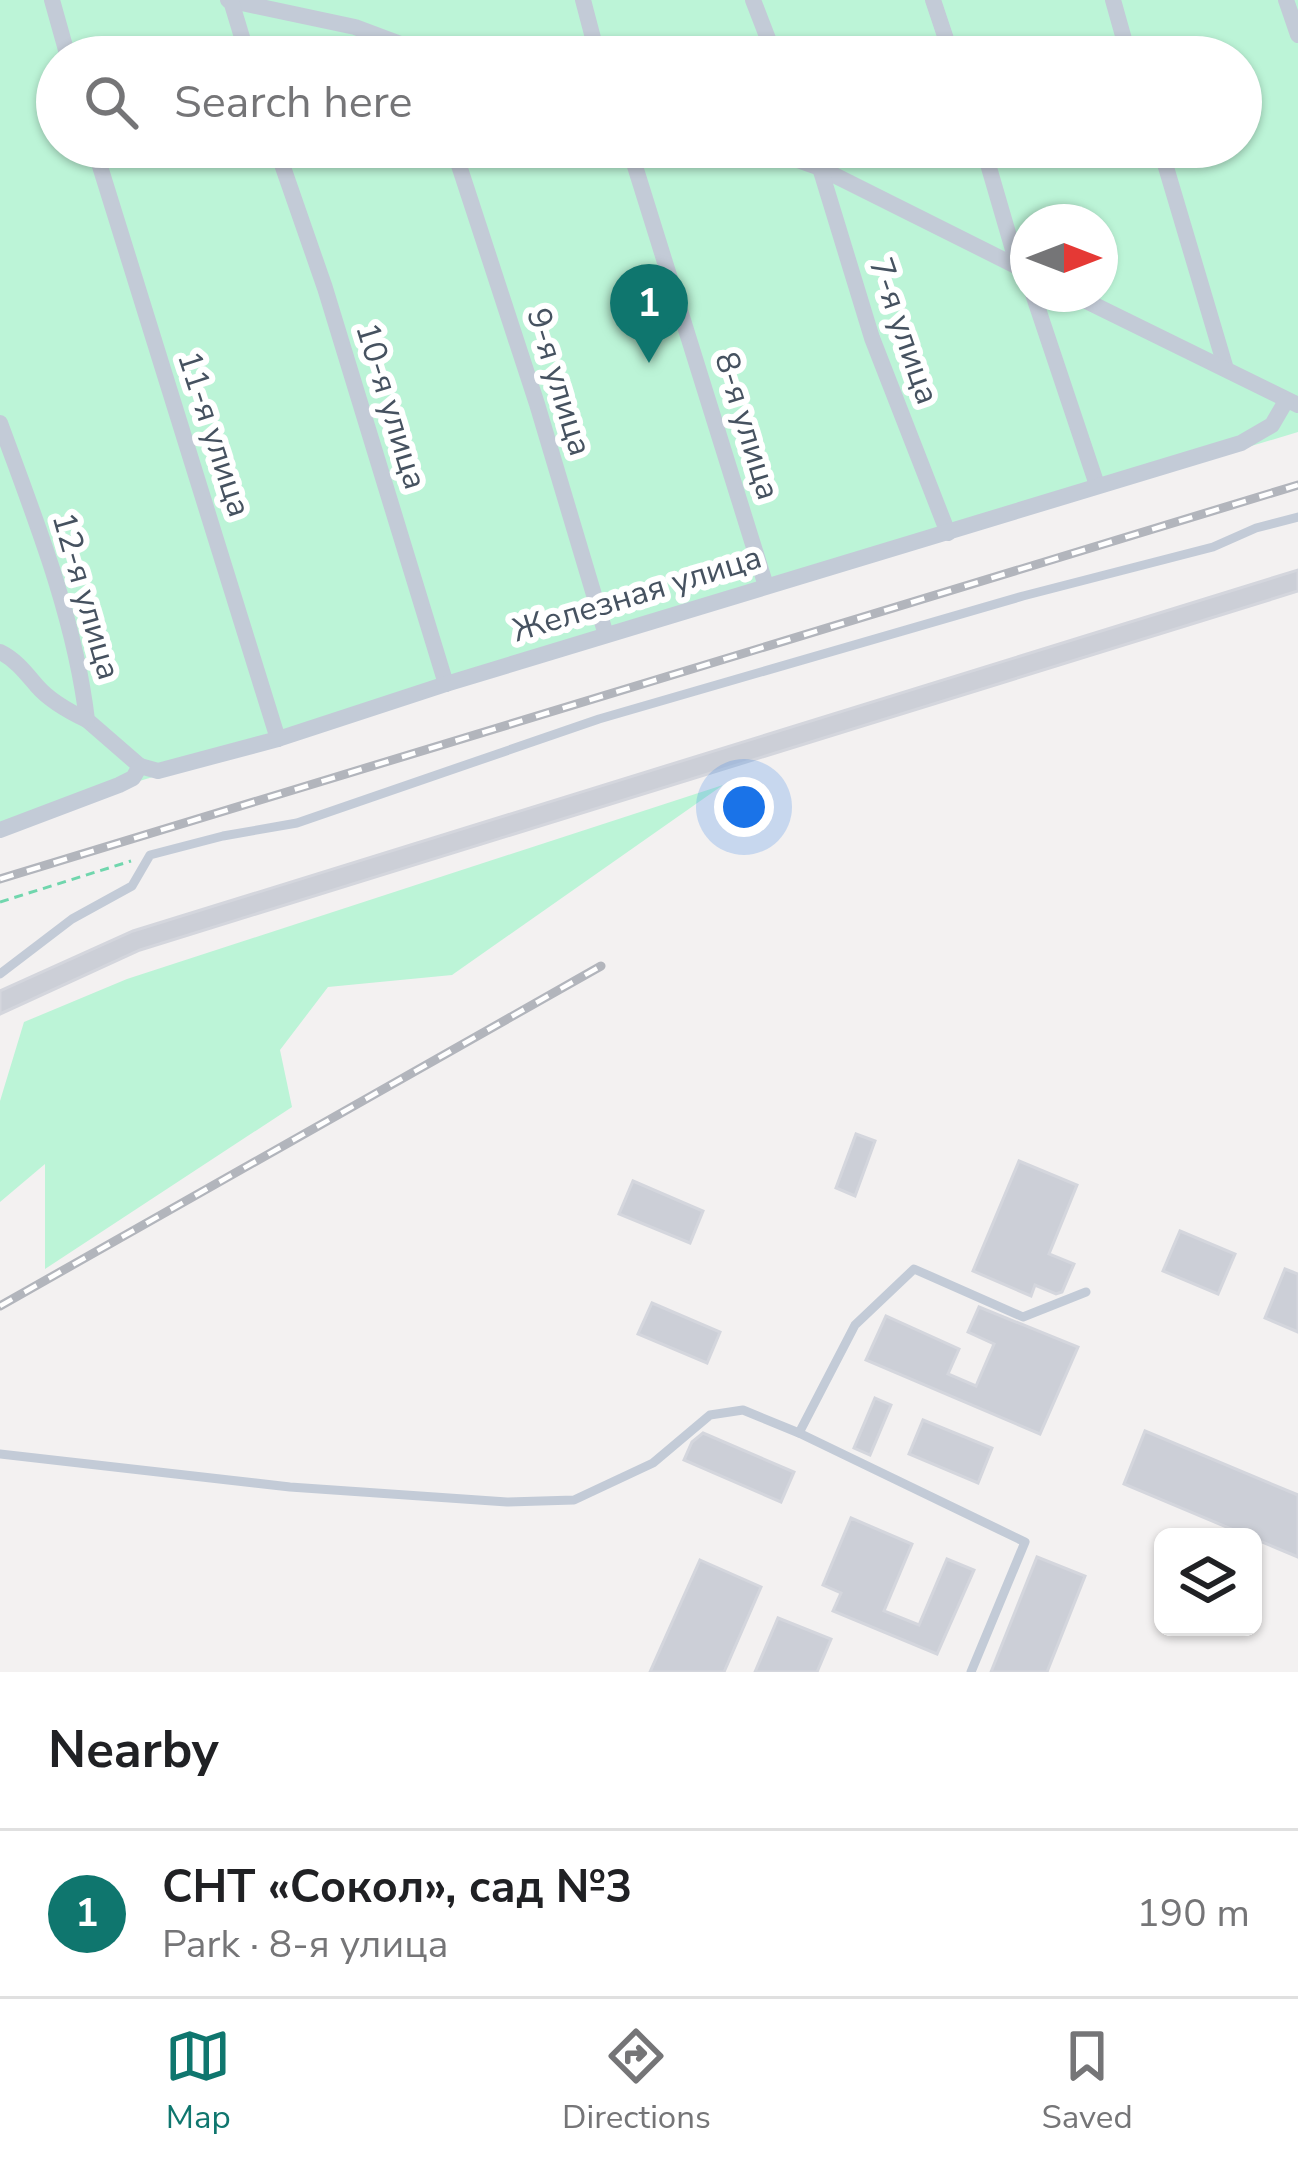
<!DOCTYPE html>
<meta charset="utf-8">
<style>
body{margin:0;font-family:"Nunito Sans",sans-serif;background:#f6f6f6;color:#202124}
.controls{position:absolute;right:36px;bottom:36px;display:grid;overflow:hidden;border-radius:18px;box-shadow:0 3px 9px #0004}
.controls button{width:108px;height:108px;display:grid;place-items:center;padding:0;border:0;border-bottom:3px solid #e0e0e0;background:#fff;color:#202124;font:60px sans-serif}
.compass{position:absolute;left:1010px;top:204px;width:108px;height:108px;border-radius:50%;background:#fff;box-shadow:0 3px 9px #0004;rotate:90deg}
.you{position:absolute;left:744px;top:807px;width:42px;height:42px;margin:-30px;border:9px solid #fff;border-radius:50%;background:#1a73e8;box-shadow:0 0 0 18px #1a73e833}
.badge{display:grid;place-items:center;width:78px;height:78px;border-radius:50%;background:#0f766e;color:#fff;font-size:39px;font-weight:700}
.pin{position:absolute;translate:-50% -99px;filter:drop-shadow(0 3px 6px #0008)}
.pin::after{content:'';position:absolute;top:63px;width:42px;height:36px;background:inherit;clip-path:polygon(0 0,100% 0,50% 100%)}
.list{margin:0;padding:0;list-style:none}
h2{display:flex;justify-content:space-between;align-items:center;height:156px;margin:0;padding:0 48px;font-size:51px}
h2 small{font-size:39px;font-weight:400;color:#757577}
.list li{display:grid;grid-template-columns:78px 1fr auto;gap:36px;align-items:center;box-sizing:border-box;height:168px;padding:0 48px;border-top:3px solid #e0e0e0}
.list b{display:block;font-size:45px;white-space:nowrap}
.list p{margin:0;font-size:39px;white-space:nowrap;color:#757577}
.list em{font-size:39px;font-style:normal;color:#757577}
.icon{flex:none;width:66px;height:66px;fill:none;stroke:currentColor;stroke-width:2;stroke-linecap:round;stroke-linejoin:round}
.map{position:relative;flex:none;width:1298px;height:1672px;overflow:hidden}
.search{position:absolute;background:#fff;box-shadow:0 3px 9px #0004;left:36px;right:36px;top:36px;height:132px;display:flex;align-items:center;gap:30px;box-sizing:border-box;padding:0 42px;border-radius:66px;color:#757577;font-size:45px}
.sheet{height:324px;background:#fff}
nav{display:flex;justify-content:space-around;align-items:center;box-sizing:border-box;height:168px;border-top:3px solid #e0e0e0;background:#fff;font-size:33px;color:#757577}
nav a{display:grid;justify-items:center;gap:6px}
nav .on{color:#0f766e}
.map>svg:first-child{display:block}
.green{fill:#bcf4d7;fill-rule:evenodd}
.building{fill:#cccfd7;stroke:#d4d6dd;stroke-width:3}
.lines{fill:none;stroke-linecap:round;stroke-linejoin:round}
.path{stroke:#70d6ad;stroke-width:3;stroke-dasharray:9 6;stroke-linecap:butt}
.service{stroke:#c3cbd7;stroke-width:9}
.minor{stroke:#c3cbd7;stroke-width:16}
.rail-casing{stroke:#b2b5bc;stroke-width:9}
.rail{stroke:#fff;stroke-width:4.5;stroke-dasharray:14;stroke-linecap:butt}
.labels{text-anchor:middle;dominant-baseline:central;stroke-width:12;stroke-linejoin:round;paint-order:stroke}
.street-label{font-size:33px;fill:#465260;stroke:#fff}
</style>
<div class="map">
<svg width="1298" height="1672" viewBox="0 0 1298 1672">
<rect width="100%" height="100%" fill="#f3f1f1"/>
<g class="green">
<path d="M 0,0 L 1298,0 L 1298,432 L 0,823 ZM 57,57 L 1241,57 L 1241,147 L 57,147 ZM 1028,222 L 1100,222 L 1100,294 L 1028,294 Z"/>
<polygon points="723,785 452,975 328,987 280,1050 292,1107 45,1269 45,1164 0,1202 0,1101 24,1022 127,979"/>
</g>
<g class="building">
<polygon points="1298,570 1298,591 140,950 0,1014 0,991 133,931"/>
<polygon points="856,1134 875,1141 855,1196 836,1188"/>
<polygon points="1019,1161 1077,1185 1049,1254 1074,1264 1062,1292 1056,1294 1035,1285 1031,1296 973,1271"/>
<polygon points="633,1181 703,1211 690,1243 619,1214"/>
<polygon points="1180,1231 1235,1254 1218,1294 1163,1271"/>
<polygon points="1285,1269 1298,1274 1298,1332 1265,1318"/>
<polygon points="652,1303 720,1332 707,1363 638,1334"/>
<polygon points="979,1307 1078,1347 1040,1434 866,1360 886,1316 959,1349 948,1374 976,1386 994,1344 968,1332"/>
<polygon points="875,1398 891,1405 870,1455 854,1448"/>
<polygon points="923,1420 992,1448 978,1483 909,1454"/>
<polygon points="1145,1431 1298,1495 1298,1557 1124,1484"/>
<polygon points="703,1433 794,1472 781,1502 684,1460 692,1442"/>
<polygon points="851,1518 912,1544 884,1611 919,1625 947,1559 974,1570 937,1654 833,1611 841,1593 823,1585"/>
<polygon points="1037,1557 1085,1576 1047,1672 991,1672"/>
<polygon points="700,1560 761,1587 724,1672 650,1672"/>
<polygon points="778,1618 831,1639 817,1672 755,1672"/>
</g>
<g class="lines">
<polyline class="path" points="0,902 131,861"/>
<g class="service">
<polyline points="0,974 72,919 132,886 150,855 223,836 297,823 599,719 1023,596 1213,547 1256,528 1298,517"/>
<polyline points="799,1433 1025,1542 971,1672"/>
<polyline points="0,1454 290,1487 507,1502 574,1500 653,1463 710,1415 743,1410 799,1433 855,1325 914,1269 1023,1317 1086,1292"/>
</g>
<g class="minor">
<polyline points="52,0 68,57"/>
<polyline points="228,0 355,27 435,57"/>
<polyline points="583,0 598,57"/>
<polyline points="753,0 775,57"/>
<polyline points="933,0 952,57"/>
<polyline points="1113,0 1129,57"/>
<polyline points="1286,0 1298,35"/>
<polyline points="231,1 248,57"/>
<polyline points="94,147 278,739"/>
<polyline points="276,147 325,288 446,684"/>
<polyline points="453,147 537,404 606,635"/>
<polyline points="629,147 766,586"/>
<polyline points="761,147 820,168 1028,272"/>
<polyline points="808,147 820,168 872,338 948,533"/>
<polyline points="983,147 1018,267"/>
<polyline points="1160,147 1226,369"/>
<polyline points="1033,294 1097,485"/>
<polyline points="1072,294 1298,405"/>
<path d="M 0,423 C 35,518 75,618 87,720 L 140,766"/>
<path d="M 0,652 C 16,660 25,672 37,686 C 50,701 68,711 87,720"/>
<polyline points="0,830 119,785 133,778 140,766 158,771 278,739 446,684 1241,443 1272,425 1286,401"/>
</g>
<g class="rail-casing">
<g id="rail">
<polyline points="0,879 1298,485"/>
<polyline points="0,1306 601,966"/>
</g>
</g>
<use href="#rail" class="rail"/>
</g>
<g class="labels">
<g class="street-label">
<text transform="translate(904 331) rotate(71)">7-я улица</text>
<text transform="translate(559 382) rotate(73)">9-я улица</text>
<text transform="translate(391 406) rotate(73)">10-я улица</text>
<text transform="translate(747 426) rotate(73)">8-я улица</text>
<text transform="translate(214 434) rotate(72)">11-я улица</text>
<text transform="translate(637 594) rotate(-17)">Железная улица</text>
<text transform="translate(86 596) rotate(74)">12-я улица</text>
</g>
</g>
</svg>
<div class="controls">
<button><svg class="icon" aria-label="layers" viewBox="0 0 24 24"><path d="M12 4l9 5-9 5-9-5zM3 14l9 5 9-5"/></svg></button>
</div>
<svg class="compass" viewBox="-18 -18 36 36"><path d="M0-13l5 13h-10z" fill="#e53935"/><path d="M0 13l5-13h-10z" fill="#757577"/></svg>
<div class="you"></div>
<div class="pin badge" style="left:649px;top:363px">1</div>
<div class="search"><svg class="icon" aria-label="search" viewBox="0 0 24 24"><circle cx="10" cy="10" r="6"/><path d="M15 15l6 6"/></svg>Search here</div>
</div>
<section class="sheet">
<h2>Nearby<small></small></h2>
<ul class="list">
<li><span class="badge">1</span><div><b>СНТ «Сокол», сад №3</b><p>Park · 8-я улица</p></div><em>190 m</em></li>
</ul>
</section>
<nav>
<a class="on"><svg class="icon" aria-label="map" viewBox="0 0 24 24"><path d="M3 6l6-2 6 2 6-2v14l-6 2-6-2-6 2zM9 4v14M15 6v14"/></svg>Map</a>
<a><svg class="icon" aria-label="directions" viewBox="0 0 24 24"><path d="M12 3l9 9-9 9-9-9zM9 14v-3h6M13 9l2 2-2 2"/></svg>Directions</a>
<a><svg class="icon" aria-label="saved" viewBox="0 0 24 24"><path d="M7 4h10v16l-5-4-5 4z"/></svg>Saved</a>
</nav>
